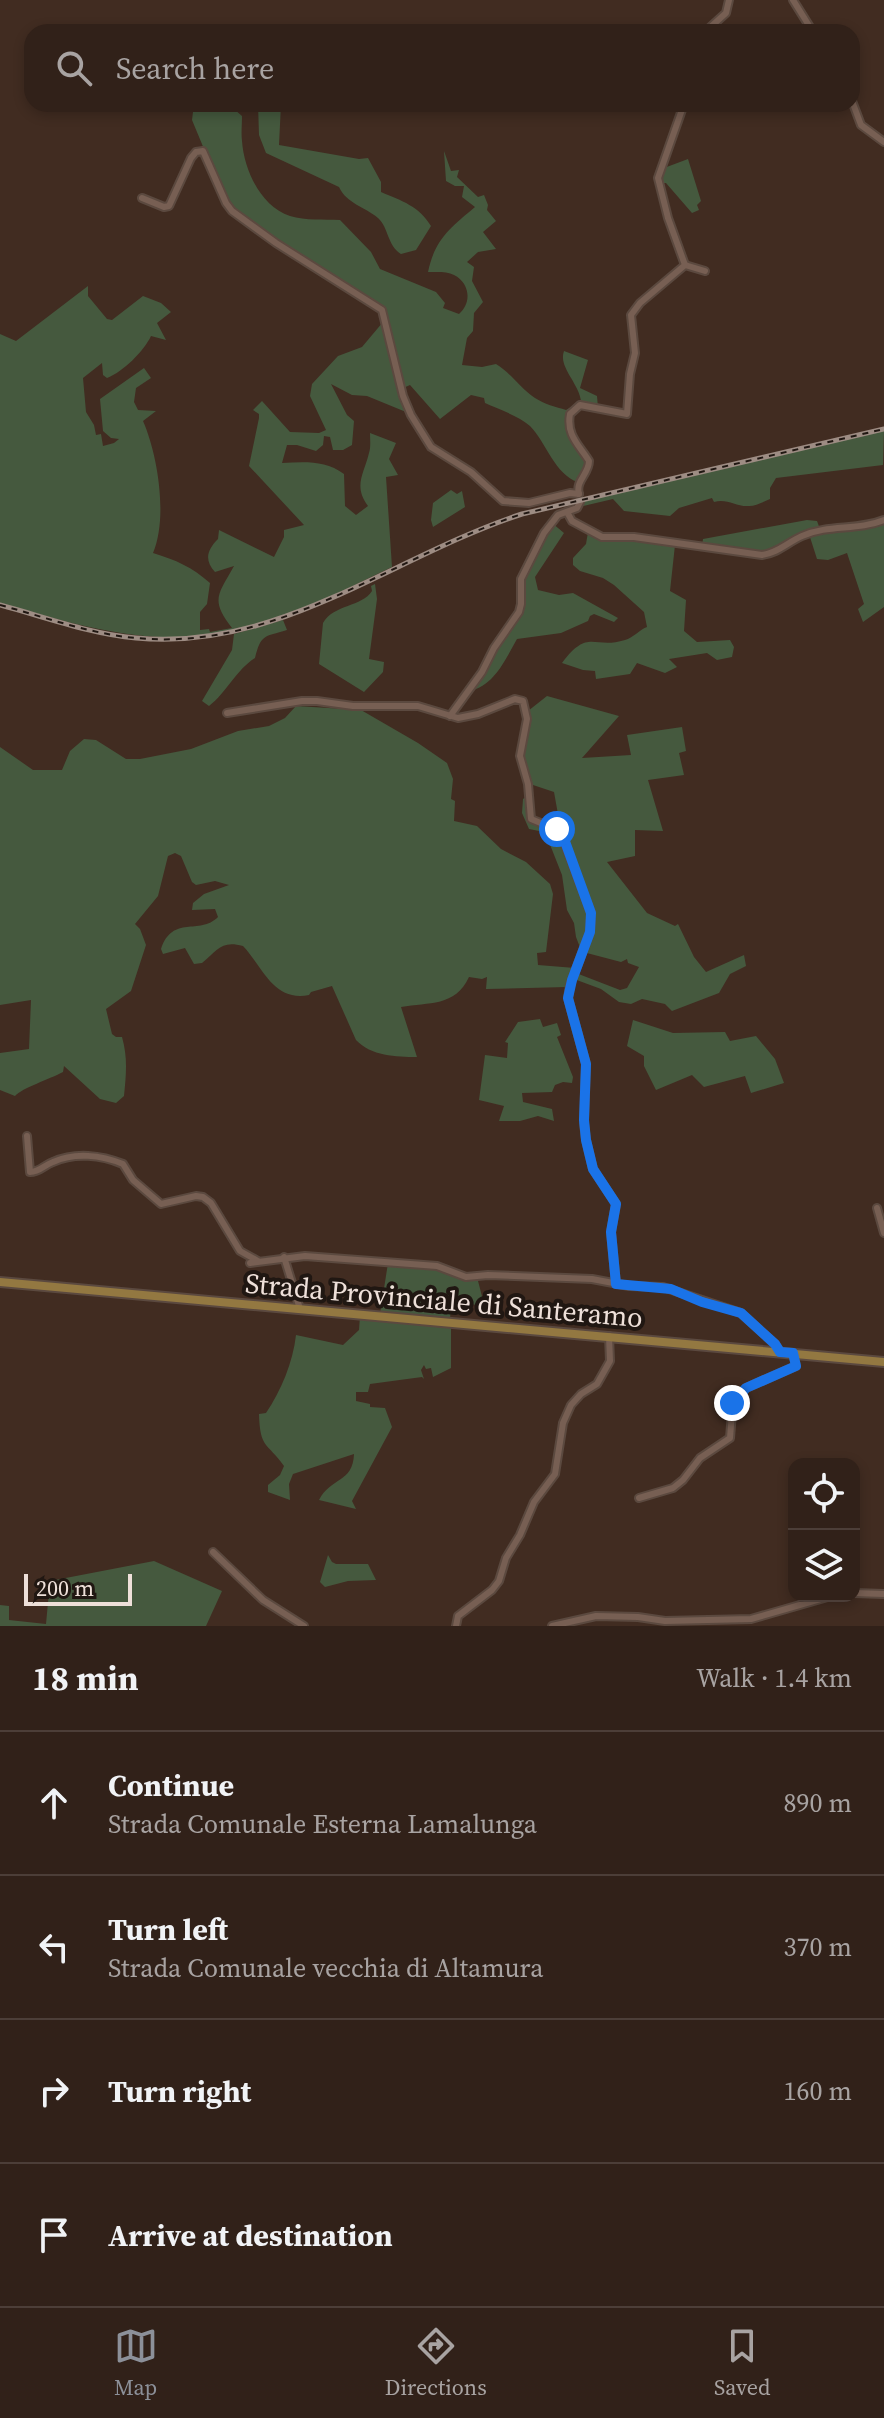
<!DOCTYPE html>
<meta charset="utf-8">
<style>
body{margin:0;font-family:"Source Serif 4",serif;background:#392922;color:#f1f3f6}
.controls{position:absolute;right:24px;bottom:24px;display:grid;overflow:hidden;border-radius:16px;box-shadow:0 4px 12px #0003}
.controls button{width:72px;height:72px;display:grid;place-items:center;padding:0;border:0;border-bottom:2px solid #4c3e38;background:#312119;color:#f1f3f6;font:40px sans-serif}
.scale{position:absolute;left:24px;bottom:20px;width:108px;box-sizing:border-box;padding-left:8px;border:4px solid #eee0d9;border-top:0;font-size:22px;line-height:28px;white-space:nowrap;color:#eee0d9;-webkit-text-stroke:6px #201712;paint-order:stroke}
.stop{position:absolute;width:24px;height:24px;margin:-18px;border:6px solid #1a73e8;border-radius:50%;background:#fff}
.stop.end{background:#1a73e8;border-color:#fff;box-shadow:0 2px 8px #0008}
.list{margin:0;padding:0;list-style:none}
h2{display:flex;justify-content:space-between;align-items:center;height:104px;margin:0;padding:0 32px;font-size:34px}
h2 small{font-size:26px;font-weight:400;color:#a8a3a2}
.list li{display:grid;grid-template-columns:52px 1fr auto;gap:24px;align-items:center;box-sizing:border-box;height:144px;padding:0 32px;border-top:2px solid #4c3e38}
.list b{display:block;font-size:30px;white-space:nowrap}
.list p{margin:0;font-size:26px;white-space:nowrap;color:#a8a3a2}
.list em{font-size:26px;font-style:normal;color:#a8a3a2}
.icon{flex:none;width:44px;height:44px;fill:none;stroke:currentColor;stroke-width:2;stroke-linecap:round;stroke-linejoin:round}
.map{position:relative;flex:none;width:884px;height:1626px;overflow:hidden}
.search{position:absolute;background:#312119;box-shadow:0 4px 12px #0003;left:24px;right:24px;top:24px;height:88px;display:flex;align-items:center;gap:20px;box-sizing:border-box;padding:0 28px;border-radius:24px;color:#a8a3a2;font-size:30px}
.sheet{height:680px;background:#312119}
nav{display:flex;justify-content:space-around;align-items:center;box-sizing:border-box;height:112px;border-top:2px solid #4c3e38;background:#312119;font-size:22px;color:#a8a3a2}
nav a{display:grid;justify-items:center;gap:4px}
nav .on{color:#8c9099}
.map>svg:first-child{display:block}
.green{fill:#45593e}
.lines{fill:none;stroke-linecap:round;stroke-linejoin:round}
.minor-casing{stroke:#5b493f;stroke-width:10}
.major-casing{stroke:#5b493f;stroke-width:12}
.minor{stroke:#775f53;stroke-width:6}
.major{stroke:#937841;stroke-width:8}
.rail-casing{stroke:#9d8c83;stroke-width:5}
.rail{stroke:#201712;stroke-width:2;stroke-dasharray:6;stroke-linecap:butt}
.route{stroke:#1a73e8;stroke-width:10}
.labels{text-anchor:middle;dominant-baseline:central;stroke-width:8;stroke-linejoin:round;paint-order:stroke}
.street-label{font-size:28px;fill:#eee0d9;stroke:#201712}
</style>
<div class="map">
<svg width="884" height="1626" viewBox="0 0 884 1626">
<rect width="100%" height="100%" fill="#412c21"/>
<g class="green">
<path d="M 194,104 L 222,104 L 222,107 L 234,109 L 242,116 C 242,125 241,133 242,141 C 244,170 261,207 290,216 C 306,221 323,219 340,220 L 371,252 L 380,269 L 436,292 L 445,303 L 443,308 L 459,314 C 472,303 470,283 454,275 C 447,271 436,272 428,272 C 435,239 450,228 475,207 L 462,197 L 464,186 L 455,186 L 446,181 L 444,151 L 451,171 L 459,170 L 457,177 L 478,197 L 484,195 L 488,205 L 487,210 L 496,221 L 483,232 L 496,249 L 478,252 L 467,262 L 474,267 L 472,281 L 483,302 L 474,313 L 473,331 L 467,338 L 462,365 L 482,367 L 496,364 C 511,373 520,388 535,398 C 544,404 556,407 566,410 L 581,401 C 579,383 558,367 564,351 L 588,360 L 580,388 L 597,396 L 598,408 L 580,404 L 567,420 L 588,462 L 578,482 C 555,475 546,442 530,426 C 519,416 498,409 485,403 L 484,398 L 471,395 L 440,419 L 410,385 L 401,389 L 385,314 L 263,233 L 226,202 L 192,120 Z"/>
<path d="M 258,104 L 281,104 L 279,145 L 359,159 L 368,158 L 381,182 L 381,192 C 402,201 419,206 431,226 L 416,250 L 401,254 C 387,245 389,228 378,218 C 364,206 347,204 339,187 L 266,153 L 259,135 Z"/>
<polygon points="688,159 701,201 697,205 699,210 692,213 666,183 660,183 664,168"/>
<path d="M 88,286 L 88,296 L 107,319 L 112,320 L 143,296 L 161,303 L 171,312 L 157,323 L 166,340 L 151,336 C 144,351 123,372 107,378 L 103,375 L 102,363 L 83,378 L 86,412 L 94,425 L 96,435 L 101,434 L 103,446 L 114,443 L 119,439 L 111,438 L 103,431 L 100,399 L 144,368 L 151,378 L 136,388 L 134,402 L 138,410 L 156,411 L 143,421 C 158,455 168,518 153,553 C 176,560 192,567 210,583 L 207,604 L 200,612 L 200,630 L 209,629 L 210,632 L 232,628 C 210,599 218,595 234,566 L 215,572 C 204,560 207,550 218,539 L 219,530 L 274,557 L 284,537 L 284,530 L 304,525 L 249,466 L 259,418 L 259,414 L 253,410 L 262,401 L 290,432 L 319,433 L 326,430 L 310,396 L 312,384 L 338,356 L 362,347 L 383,322 L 406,412 L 367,396 L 352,395 L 331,384 L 347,415 L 354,421 L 352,445 L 343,450 L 333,450 L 330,437 L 324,436 L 323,445 L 316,451 L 297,445 L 287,445 L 282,463 C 305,462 325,460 344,474 L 345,506 L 356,515 L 368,506 C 353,486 364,474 369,453 C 371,447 370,439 370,433 L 396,443 L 389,459 L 398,475 L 386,477 L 392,567 C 345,589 297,617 246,630 C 160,650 82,627 0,603 L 0,334 L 16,341 Z"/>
<path d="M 884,430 L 883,465 L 776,478 L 770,488 L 770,499 C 763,502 756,506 749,506 C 736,507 727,498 714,502 L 712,498 L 679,508 L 670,516 L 624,511 L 613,499 L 579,507 L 581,501 Z"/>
<polygon points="451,490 457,494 462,491 465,507 433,527 431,520 433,503"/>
<polygon points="807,520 817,521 820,529 768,554 702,546 703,539"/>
<path d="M 884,520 L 884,607 L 863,622 L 858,609 L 864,604 L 847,553 L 828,560 L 817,559 L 809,534 C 837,528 858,531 884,520 Z"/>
<path d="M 552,523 L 564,533 L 535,577 L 538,590 L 559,595 L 573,593 L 618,618 L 614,622 L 594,614 L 590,616 L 588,621 L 561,633 L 517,639 C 505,660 494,686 469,691 L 521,609 L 521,581 Z"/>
<path d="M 588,532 L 675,545 L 670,591 L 686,600 L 684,631 L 697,642 L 730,640 L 734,647 L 732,657 L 717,660 L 707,653 L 669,659 L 677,667 L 665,673 L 637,663 L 630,674 L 596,679 L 595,671 L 583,670 L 562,663 C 589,627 593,650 625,640 C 633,638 639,630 647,627 L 644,612 L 614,585 L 603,578 L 580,571 L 573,565 L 573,558 L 586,544 Z"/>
<path d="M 375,584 L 377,599 L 369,659 L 384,662 L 383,672 L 364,692 L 319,664 L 323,623 C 334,604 362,607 372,591 L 371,586 Z"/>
<path d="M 283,620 L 287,630 C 264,637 261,634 255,658 C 236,670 227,692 209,706 L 202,701 L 232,650 L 234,634 Z"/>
<polygon points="547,696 619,716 582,758 631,755 627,735 682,727 686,751 679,753 684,775 648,780 663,831 635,830 635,856 607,862 647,913 675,926 678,924 694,957 706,972 744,955 746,966 730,974 719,993 672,1011 665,1004 642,999 631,1004 619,1002 601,989 574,979 576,973 620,990 627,988 639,967 628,963 627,959 621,962 583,952 592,914 561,831 554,792 530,784 521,761 528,711"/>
<path d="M 296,706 L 361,710 L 418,743 L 447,763 L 453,779 L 451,799 L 455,801 L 454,821 L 477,826 L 501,849 L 526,862 L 550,884 L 553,894 L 546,952 L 537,953 L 538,965 L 575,968 L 567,987 L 486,989 L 487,977 L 482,979 L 469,977 C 455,1007 429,1002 401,1007 L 417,1057 C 396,1057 371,1056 356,1040 L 332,986 L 311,992 L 309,995 C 273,1002 263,967 243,946 C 221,940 218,950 202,963 L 194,964 L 185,948 L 163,954 L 161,949 C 173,914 199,936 218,917 L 215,909 L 192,910 L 193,903 L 204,894 L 229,885 L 215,881 L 196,885 L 192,882 L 181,856 L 175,853 L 168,856 L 158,896 L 135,924 L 140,929 L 146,945 L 131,991 L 106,1009 L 112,1034 L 116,1037 L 122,1037 C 128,1058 126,1075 124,1096 L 116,1103 L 100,1099 L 64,1066 L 63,1072 C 50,1079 22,1088 15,1096 L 0,1090 L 0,1053 L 29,1049 L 31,1000 L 0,1005 L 0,747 L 33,770 L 62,770 L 70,751 L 84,739 L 96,740 L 126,759 L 140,759 L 191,749 L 238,731 L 269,726 L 285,718 Z"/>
<polygon points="527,796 528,814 559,832 588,907 589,928 581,950 576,937 574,923 567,910 562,875 547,837 539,831 529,829 522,813 523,799"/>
<polygon points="540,1019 543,1027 557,1023 561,1035 557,1037 573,1077 572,1083 563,1082 555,1085 552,1092 522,1093 523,1102 552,1109 554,1121 538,1116 520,1121 499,1121 504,1106 479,1100 485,1055 507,1058 508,1043 505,1042 518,1022"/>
<polygon points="633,1020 673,1033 725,1032 730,1041 756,1036 775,1059 784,1083 751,1093 745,1076 704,1087 692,1075 656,1090 644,1066 644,1056 627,1046"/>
<polygon points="388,1263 424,1264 460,1277 477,1277 485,1308 472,1304 451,1302 450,1320 380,1314"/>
<path d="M 360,1316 L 451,1326 L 451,1368 L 433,1377 L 431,1368 L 426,1369 L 424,1365 L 421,1370 L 424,1379 L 422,1377 L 370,1384 L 368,1392 L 356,1392 L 356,1401 L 370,1404 L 370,1407 L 385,1408 L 392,1427 L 352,1501 L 356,1509 L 319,1500 C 331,1477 353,1483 354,1454 L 293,1474 L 289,1484 L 290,1500 L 268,1492 L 268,1485 L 280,1475 L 284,1466 C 267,1442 260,1449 259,1414 L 266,1413 C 281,1391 293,1362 296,1335 L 343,1345 L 359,1330 Z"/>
<polygon points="328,1555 332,1562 336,1564 368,1564 376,1580 348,1581 325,1587 320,1582"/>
<polygon points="154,1561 222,1591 206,1626 0,1626 0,1605 9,1606 9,1620 46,1624 50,1581"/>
</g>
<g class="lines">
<g class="minor-casing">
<g id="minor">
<polyline points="793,0 813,32"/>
<polyline points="705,32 726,13 729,0"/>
<polyline points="852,101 861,125 884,142"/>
<polyline points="142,198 164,207 169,206 191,158 196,152 203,151 226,203 232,211 276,243 382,310 403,396 411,415 431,447 471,472 503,501 529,503 570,493 579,494"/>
<polyline points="685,265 705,271"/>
<path d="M 579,494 C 575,481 589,474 589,461 C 579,445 566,435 570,414 L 580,405 L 627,414 L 630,374 L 635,353 L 631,315 L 640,303 L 685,265 L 668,218 L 658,178 L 684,104"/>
<path d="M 567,512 L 572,521 L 602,537 L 634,537 L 762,555 C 778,553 788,542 802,536 C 829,524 857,531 884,520"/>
<polyline points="227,713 302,701 317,701 353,706 418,706 458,718 478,714 515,699 523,701 527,719 520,756 528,784 531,819 560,831 591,913 590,932 570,985 568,998 586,1064 584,1123 586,1140 593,1169 616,1204 611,1232 616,1284"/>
<polyline points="450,716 482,672 494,648 519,612 521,604 521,579 544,533 558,515 577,508 580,502"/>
<path d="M 27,1136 L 30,1172 C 40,1172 44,1165 53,1162 C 75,1152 101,1155 123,1164 L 133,1180 L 161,1204 L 196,1196 L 203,1197 L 211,1203 L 240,1251 L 258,1261"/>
<polyline points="877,1208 884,1233"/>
<polyline points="284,1257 300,1309"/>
<polyline points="250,1263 305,1256 437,1266 466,1277 488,1275 592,1279 629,1286 663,1287 741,1313 775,1344 780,1352"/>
<polyline points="639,1498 673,1488 683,1480 700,1458 730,1438 733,1400 746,1388 796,1366 793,1353"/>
<polyline points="213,1552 263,1600 304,1626"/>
<polyline points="854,1593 884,1594"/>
<polyline points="456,1626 458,1616 492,1590 499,1581 506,1558 520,1535 534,1502 555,1474 563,1423 571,1405 581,1394 597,1384 610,1361 609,1336"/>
<polyline points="552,1626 596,1616 638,1617 665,1621 751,1619 831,1596"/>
</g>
</g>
<g class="major-casing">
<polyline id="major" points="0,1282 884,1362"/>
</g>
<use href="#minor" class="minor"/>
<use href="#major" class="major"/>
<g class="rail-casing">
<path id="rail" d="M 0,605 C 45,617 90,634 136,638 C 278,652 393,556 522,514 L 884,429"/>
</g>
<use href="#rail" class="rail"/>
</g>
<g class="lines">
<polyline class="route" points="557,829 563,836 591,913 590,932 572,980 568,998 586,1064 584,1120 586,1140 593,1169 616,1204 611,1232 616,1284 671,1289 702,1302 741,1313 775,1344 780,1352 793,1353 796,1366 746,1388 732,1403"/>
</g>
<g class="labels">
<g class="street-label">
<text transform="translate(444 1300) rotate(5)">Strada Provinciale di Santeramo</text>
</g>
</g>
</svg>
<div class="controls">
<button><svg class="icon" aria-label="locate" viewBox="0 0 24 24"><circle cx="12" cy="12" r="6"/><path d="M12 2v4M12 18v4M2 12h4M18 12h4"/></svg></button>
<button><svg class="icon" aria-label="layers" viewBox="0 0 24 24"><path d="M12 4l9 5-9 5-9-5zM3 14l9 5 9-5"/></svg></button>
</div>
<div class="scale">200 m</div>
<div class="stop" style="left:557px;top:829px"></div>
<div class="stop end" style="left:732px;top:1403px"></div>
<div class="search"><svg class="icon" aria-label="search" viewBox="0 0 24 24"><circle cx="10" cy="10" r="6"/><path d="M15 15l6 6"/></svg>Search here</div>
</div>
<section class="sheet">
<h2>18 min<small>Walk · 1.4 km</small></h2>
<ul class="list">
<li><svg class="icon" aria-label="ahead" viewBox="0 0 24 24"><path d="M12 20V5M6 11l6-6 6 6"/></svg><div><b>Continue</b><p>Strada Comunale Esterna Lamalunga</p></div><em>890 m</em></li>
<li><svg class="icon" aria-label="left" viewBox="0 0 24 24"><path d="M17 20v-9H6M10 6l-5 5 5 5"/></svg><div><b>Turn left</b><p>Strada Comunale vecchia di Altamura</p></div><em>370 m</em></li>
<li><svg class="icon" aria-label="right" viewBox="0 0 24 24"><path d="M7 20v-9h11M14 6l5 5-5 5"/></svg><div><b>Turn right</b></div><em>160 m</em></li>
<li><svg class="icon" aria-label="arrive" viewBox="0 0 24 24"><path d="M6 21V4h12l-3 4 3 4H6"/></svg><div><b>Arrive at destination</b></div></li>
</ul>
</section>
<nav>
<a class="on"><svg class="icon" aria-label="map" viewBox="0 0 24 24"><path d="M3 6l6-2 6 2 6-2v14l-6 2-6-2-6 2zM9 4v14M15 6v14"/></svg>Map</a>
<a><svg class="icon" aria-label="directions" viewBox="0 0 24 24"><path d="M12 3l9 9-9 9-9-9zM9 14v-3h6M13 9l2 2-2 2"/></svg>Directions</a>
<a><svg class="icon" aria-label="saved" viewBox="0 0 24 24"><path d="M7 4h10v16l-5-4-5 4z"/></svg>Saved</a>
</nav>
